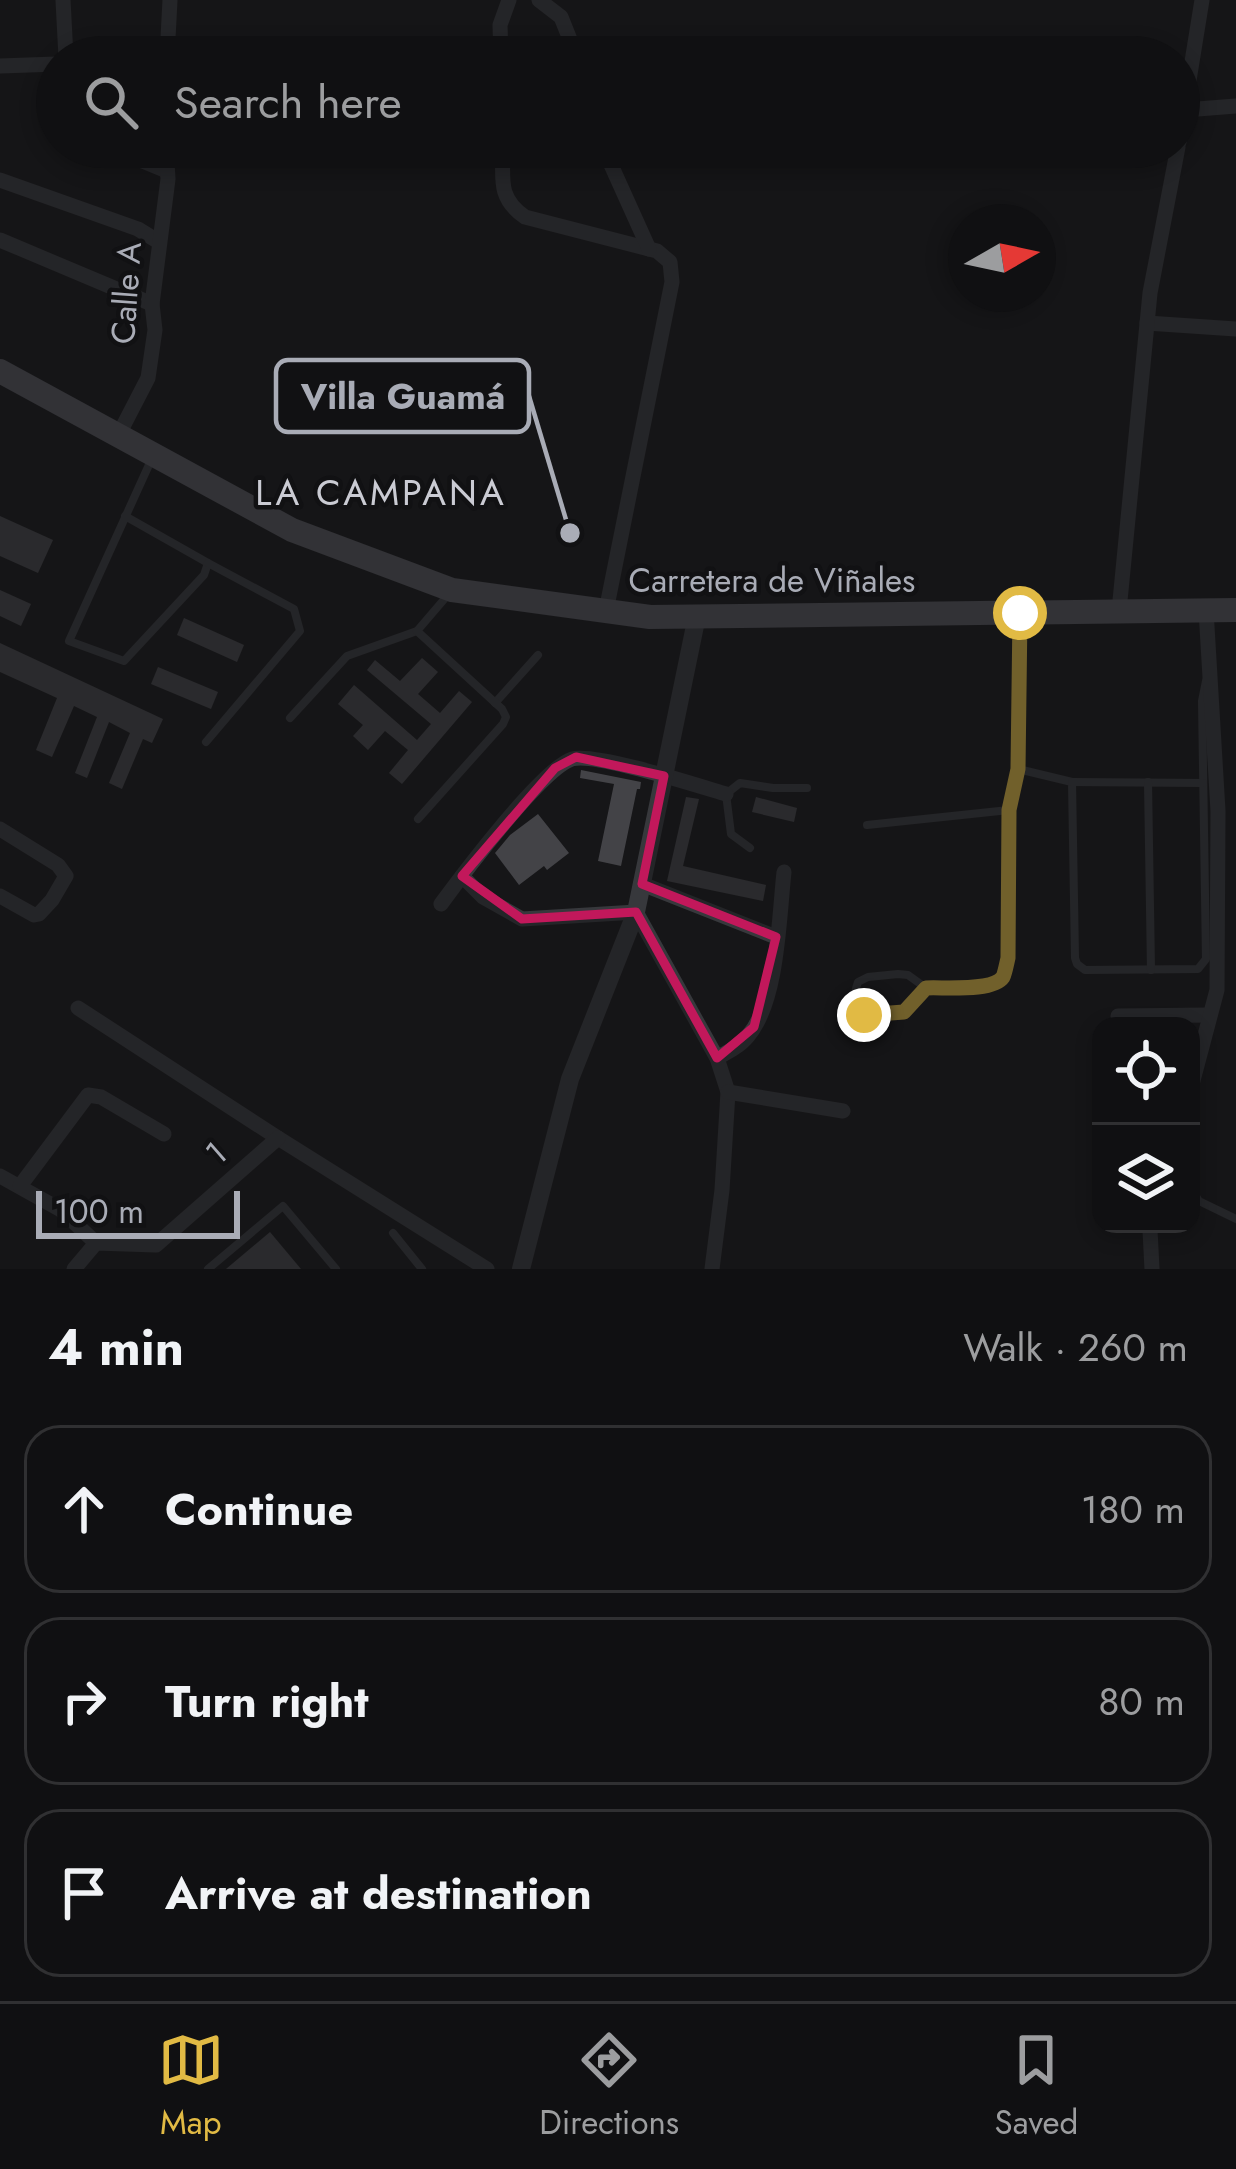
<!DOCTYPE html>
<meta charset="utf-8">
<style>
body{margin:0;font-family:Jost,sans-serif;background:#19191b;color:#f1f3f6}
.controls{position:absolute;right:36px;bottom:36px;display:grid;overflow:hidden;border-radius:24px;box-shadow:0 6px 18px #0003}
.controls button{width:108px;height:108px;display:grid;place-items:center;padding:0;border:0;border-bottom:3px solid #303032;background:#101012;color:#f1f3f6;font:60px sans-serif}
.compass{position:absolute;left:948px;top:204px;width:108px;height:108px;border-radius:50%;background:#101012;box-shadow:0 6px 18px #0003;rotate:81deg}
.scale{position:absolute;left:36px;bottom:30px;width:204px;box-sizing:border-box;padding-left:12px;border:6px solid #a9acb6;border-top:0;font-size:33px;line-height:42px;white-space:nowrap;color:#a9acb6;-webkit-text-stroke:9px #111113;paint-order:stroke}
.stop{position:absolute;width:36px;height:36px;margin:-27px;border:9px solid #e1ba44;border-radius:50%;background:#fff}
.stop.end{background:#e1ba44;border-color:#fff;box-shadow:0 3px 12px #0008}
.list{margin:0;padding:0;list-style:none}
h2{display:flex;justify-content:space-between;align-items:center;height:156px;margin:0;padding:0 48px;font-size:51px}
h2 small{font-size:39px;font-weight:400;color:#9c9d9f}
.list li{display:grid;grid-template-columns:78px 1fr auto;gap:36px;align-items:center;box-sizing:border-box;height:168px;margin:0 24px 24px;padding:0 24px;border:3px solid #303032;border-radius:36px}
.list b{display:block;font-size:45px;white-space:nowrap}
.list em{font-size:39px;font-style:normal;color:#9c9d9f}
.icon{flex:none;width:66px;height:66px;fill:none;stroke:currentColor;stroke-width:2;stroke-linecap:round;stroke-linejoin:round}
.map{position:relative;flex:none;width:1236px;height:1269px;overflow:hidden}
.search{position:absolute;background:#101012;box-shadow:0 6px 18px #0003;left:36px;right:36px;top:36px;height:132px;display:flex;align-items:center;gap:30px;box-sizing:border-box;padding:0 42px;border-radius:66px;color:#9c9d9f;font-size:45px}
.sheet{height:732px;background:#101012}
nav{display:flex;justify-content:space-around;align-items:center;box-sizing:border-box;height:168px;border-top:3px solid #303032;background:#101012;font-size:33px;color:#9c9d9f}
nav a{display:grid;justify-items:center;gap:6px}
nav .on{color:#e1ba44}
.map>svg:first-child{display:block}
.building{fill:#434347}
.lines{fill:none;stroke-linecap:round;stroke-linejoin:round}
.service{stroke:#37383c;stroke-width:8}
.minor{stroke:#37383c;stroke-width:15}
.tertiary{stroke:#37383c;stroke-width:18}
.primary{stroke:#54545b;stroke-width:24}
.route{stroke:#e1ba44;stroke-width:15}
.marked{fill:none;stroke:#c2185b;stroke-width:9;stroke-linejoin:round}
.labels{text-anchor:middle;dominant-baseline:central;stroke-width:9;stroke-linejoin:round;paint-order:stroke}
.street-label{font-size:33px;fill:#a9acb6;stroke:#111113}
.neighbourhood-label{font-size:36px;letter-spacing:3px;fill:#cacbd3;stroke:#111113}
.leader{fill:none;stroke:#a9acb6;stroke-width:4.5}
.callout-dot{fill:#a9acb6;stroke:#111113;stroke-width:4.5}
.callout{fill:#111113;stroke:#a9acb6;stroke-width:4.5}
.callout-label{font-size:36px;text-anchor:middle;font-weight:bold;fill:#a9acb6}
</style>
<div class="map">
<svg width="1236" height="1269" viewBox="0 0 1236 1269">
<rect width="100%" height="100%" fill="#161618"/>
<g class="building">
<polygon points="0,516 53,540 38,573 0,556"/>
<polygon points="0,590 31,604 21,626 0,616"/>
<polygon points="184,618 244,645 237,662 177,635"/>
<polygon points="0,643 163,719 152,743 143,739 122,789 109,783 130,733 109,722 87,778 75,773 97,717 74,706 52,757 36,750 57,698 0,672"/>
<polygon points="422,658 438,672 418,694 440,713 459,691 472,702 402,784 389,773 408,750 385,731 368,750 353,736 363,725 338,704 354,685 417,740 431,724 367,670 375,660 400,681"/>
<polygon points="158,667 218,692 211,709 151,684"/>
<polygon points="581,770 641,782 640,789 637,789 621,866 598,861 614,784 580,778"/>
<polygon points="686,797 699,799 683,866 766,885 763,901 667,881"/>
<polygon points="756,797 797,808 794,822 752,812"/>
<polygon points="538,814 569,853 547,870 544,866 519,885 495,853 510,835"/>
<polygon points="270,1232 301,1269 226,1269"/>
</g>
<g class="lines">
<g class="service">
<polyline points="125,516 208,563 204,575 124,661 69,641 153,456"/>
<polyline points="495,703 538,655"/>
<polyline points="290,718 347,656 417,631"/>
<polyline points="206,742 300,631 294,609 208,563"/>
<polyline points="1018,769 1072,782 1075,958 1077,964 1085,970 1198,969 1206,959 1202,701 1206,681"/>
<polyline points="1072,782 1203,783"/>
<polyline points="1148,782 1151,970"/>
<polyline points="418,819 503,724 506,717 502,709 417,631 447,596"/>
<polyline points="867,825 1009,810"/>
<polyline points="750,848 731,834 726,794 740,783 773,788 807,788"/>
<path d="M 926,988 C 920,996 915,1005 906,1010 C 897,1016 887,1015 877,1015 C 854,1015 851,1002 858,982 L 868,977 L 898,974 L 908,975 L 926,988 L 990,986 L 1000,981 L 1005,974 L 1008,957 L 1009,810 L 1018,769 L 1020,620"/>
<polyline points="1191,1188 1199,1201 1236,1219"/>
<polyline points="393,1233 422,1269"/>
<polyline points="208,1269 283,1206 336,1269"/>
</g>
<g class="minor">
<polyline points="63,0 66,57"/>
<polyline points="539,0 561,17 577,57"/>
<polyline points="167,57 170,0"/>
<polyline points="501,57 500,25 509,0"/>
<polyline points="0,66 57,64"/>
<polyline points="1185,110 1236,106"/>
<polyline points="1179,142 1202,0"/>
<polyline points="109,147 167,171"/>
<path d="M 503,147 C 503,178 497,198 525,217 L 657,251 L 670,262 L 672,282 L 606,611"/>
<polyline points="603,147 649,249"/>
<polyline points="0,180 138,229 159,242"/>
<polyline points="0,240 152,304"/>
<polyline points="1147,323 1236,329"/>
<polyline points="118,436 148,378 155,330 152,304 168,179 166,147"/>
<polyline points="1119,611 1150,293 1178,147"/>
<polyline points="0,829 58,865 66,876 52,900 39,914 34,915 0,896"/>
<polyline points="462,876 483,897 522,919 636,912 717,1058 728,1092 722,1190 712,1269"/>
<polyline points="642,884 776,937"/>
<path d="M 441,904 C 463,874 542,769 572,759 C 594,752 699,786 726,794"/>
<polyline points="78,1008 278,1138 487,1269"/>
<polyline points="1118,1016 1210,1015"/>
<path d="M 717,1058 C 728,1052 740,1046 748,1036 C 778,1001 779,917 784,872"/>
<polyline points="1191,1088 1217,990 1218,811 1206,610"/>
<polyline points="728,1092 843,1111"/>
<polyline points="0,1176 61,1210 96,1243"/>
<polyline points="20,1186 88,1095 101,1097 164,1134"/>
<polyline points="74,1269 96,1243 156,1245 278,1138"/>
<polyline points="1152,1269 1150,1230 1153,1224"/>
</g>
<polyline class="tertiary" points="521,1269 570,1079 636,912 697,616"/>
<polyline class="primary" points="0,371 292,530 452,590 650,617 1236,610"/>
</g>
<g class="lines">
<path class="route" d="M 864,1015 L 904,1012 L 926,988 C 944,987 993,992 1003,977 C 1005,973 1007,962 1008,958 L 1009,810 L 1018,769 L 1020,613"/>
</g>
<path d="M0 0H1236V1269H0ZM 576,757 L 664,776 L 642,884 L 776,937 L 754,1027 L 717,1058 L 636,912 L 522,919 L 462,876 L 555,768 Z" fill="#161618" fill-opacity=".55" fill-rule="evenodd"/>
<path class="marked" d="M 576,757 L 664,776 L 642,884 L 776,937 L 754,1027 L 717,1058 L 636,912 L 522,919 L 462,876 L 555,768 Z"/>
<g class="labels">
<g class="street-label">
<text transform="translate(126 293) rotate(-86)">Calle A</text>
<text x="772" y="580">Carretera de Viñales</text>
<text transform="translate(216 1153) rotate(-41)">1</text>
</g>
<g class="neighbourhood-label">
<text x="381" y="492">LA CAMPANA</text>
</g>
</g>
<path class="leader" d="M570 533L529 396"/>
<circle class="callout-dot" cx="570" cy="533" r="12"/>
<rect class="callout" x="276" y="360" width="253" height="72" rx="12"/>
<g class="callout-label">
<text x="403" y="409">Villa Guamá</text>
</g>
</svg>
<div class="controls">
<button><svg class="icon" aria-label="locate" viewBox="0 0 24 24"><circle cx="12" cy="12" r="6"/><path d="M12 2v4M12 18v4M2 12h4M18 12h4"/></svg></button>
<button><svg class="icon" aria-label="layers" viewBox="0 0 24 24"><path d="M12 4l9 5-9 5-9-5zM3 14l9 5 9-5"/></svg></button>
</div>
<svg class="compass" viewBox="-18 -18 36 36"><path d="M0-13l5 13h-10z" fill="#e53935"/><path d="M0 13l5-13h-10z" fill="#9c9d9f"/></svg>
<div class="scale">100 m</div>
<div class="stop" style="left:1020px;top:613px"></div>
<div class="stop end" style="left:864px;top:1015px"></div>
<div class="search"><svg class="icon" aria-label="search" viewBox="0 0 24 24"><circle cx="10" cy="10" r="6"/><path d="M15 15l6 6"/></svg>Search here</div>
</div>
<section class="sheet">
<h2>4 min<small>Walk · 260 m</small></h2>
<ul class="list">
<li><svg class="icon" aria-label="ahead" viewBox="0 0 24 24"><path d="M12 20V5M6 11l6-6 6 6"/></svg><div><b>Continue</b></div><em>180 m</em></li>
<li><svg class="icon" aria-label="right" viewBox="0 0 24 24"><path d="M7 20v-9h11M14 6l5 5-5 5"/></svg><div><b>Turn right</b></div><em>80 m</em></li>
<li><svg class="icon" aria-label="arrive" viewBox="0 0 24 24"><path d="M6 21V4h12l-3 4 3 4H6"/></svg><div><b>Arrive at destination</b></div></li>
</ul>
</section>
<nav>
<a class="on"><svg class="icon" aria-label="map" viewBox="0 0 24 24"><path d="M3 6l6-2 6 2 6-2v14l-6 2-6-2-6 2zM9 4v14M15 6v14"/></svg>Map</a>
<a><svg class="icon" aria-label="directions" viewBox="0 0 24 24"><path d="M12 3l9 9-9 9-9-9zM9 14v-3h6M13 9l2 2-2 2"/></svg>Directions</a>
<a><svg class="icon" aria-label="saved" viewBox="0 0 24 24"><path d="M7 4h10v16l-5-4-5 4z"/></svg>Saved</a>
</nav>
